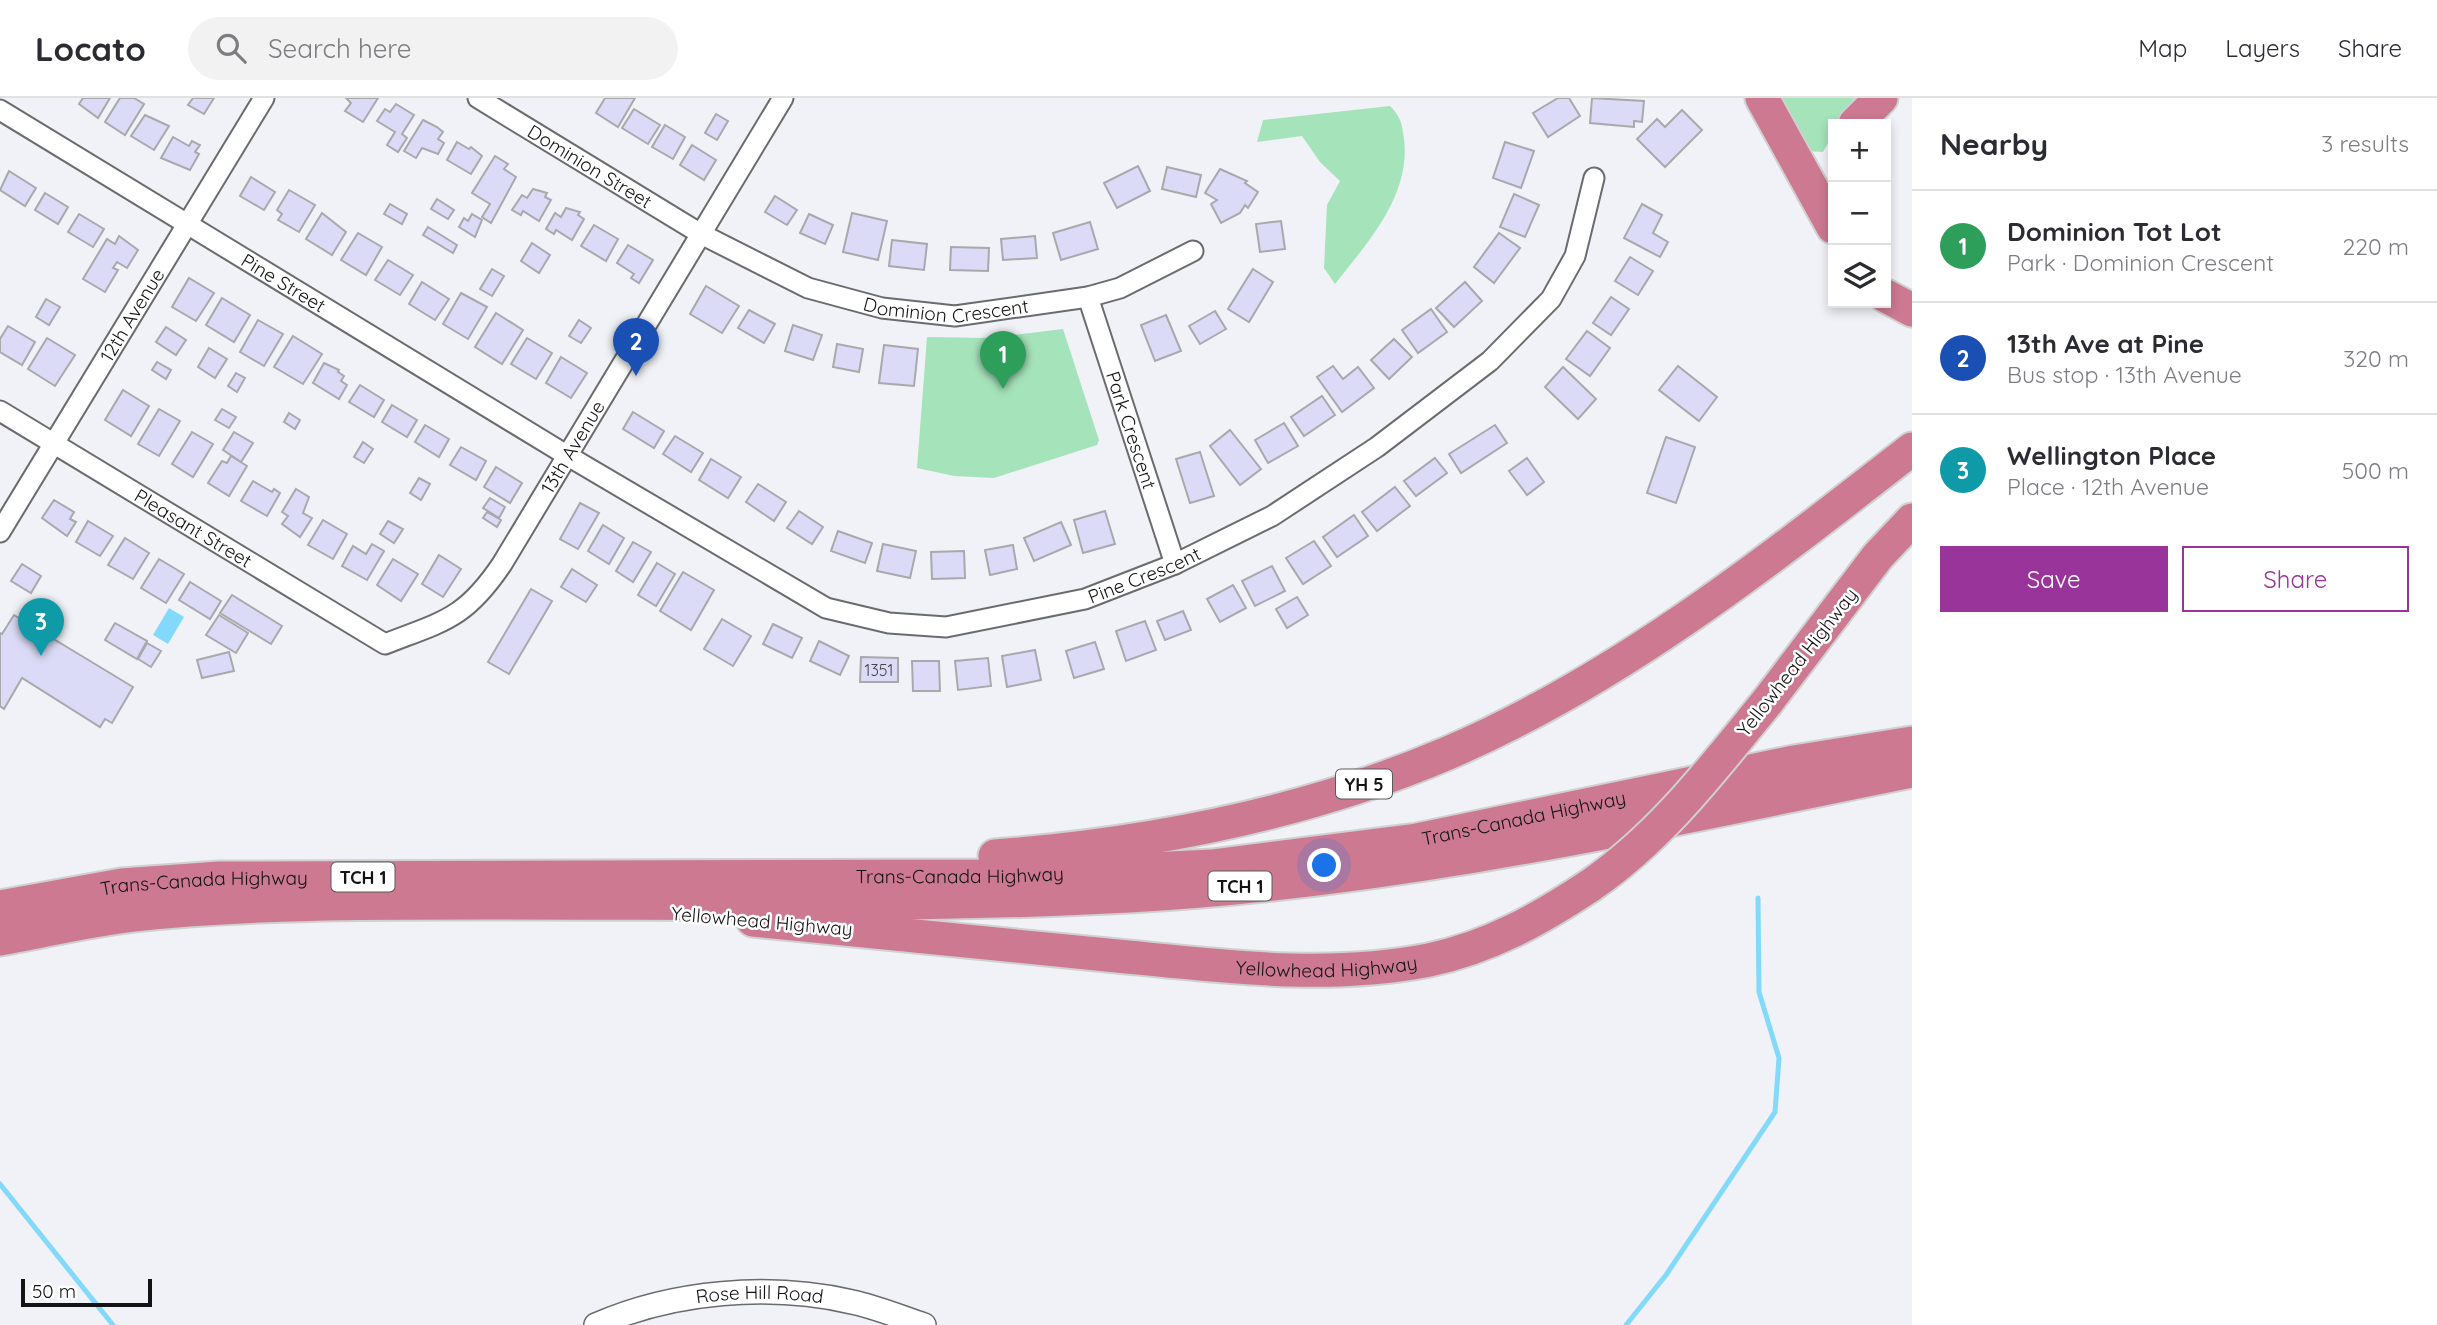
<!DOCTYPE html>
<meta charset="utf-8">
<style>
body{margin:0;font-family:Quicksand,sans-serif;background:#f2f2f3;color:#2b2b33}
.controls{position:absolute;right:21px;top:21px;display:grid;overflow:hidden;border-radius:0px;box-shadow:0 4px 10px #0003}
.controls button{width:63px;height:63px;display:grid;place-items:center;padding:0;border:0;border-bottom:2px solid #e1e1e2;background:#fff;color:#2b2b33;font:35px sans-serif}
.scale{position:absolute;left:21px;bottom:18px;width:131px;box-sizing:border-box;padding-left:7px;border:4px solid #131314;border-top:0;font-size:19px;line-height:24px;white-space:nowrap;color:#131314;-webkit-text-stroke:5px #fff;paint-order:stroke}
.you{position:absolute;left:1325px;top:768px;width:24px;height:24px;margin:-18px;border:5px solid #fff;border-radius:50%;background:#1a73e8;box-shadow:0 0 0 10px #1a73e833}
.badge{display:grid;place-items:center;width:46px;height:46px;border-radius:50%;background:#99349a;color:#fff;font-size:23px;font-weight:700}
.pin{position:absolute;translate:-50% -58px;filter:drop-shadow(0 2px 4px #0008)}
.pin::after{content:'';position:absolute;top:37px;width:24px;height:21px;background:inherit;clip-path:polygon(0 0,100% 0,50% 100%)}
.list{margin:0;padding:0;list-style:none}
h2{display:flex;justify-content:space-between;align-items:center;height:91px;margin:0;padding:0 28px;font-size:30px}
h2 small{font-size:23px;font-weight:400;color:#7c7c81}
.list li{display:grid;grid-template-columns:46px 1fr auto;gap:21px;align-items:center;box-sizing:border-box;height:112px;padding:0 28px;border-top:2px solid #e1e1e2}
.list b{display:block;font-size:26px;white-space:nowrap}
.list p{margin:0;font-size:23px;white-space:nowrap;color:#7c7c81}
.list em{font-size:23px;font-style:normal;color:#7c7c81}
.actions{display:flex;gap:14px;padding:21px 28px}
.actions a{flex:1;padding:16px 0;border:2px solid #99349a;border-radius:0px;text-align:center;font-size:24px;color:#99349a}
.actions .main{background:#99349a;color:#fff}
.icon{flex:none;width:38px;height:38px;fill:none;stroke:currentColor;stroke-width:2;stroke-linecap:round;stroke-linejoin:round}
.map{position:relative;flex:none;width:1912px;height:1227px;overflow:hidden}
header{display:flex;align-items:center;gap:42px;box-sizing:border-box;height:98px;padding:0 35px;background:#fff;border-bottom:2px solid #e1e1e2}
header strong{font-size:33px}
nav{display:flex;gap:38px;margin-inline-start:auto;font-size:24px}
.search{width:490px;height:63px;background:#f2f2f3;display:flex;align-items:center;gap:18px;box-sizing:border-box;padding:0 24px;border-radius:38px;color:#7c7c81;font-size:26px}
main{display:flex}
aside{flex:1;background:#fff}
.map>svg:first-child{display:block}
.green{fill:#a5e3ba}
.water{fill:#83d9f9}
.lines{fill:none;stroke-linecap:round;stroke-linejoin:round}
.stream{stroke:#83d9f9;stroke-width:5}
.building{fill:#dbdbf7;stroke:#a8a8ad;stroke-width:2}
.minor-casing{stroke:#6a6b6f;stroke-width:23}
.tertiary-casing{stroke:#6a6b6f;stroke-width:26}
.motorway-casing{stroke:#d0d0d0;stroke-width:37}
.minor{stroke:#fff;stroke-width:19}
.tertiary{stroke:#fff;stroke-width:23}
.motorway{stroke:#cc7991;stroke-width:33}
.motorway-bridge-casing{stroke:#d0d0d0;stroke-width:37;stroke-linecap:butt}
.motorway-bridge{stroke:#cc7991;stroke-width:33}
.labels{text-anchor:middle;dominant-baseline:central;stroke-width:5;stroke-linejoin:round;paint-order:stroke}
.number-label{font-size:16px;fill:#45454d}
.shield{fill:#fff;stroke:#5a5a5a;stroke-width:2}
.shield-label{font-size:18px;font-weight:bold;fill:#131314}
.street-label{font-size:19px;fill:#131314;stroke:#fff}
</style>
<header>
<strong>Locato</strong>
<div class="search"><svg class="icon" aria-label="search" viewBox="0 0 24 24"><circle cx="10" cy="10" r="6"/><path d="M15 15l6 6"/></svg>Search here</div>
<nav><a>Map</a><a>Layers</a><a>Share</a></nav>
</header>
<main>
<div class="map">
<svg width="1912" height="1227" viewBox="0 0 1912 1227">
<rect width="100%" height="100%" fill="#f1f2f7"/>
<g class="green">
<polygon points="1780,0 1854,0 1837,26 1833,26 1833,36 1823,54 1806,53"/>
<path d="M 1390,8 C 1401,19 1402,26 1404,41 C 1411,98 1367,145 1335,186 L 1324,170 L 1327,107 L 1340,83 L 1320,64 L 1302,38 L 1257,44 L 1263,22 Z"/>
<polygon points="1063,231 1099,342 1097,347 994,380 954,378 917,370 927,239 989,240"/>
</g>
<polygon class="water" points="169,510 184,519 168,546 153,537"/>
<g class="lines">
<g class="stream">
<polyline points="0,1086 113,1227"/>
<polyline points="1626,1227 1666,1177 1775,1014 1779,960 1759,894 1758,800"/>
</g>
</g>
<g class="building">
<polygon points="83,0 110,0 98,20 79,6"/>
<polygon points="120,0 134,0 144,6 125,37 105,24"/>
<polygon points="193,0 214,0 204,16 188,7"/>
<polygon points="378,0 363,24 345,13 351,5 346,0"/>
<polygon points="605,0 635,0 618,29 596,15"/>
<polygon points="1558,0 1569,0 1580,18 1548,39 1533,15"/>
<polygon points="1592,0 1644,3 1642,24 1634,23 1634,29 1590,25"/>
<polygon points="396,6 414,17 402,36 407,40 398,54 387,47 395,34 377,23 385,11 390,14"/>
<polygon points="634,11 660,27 648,46 622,30"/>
<polygon points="1682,12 1702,32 1665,69 1637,41 1657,21 1665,29"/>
<polygon points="716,16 728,23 717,42 705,35"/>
<polygon points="145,17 169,28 154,52 131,38"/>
<polygon points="423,22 437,29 443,34 438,41 444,45 438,56 422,50 416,60 404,53"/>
<polygon points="665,27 685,39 673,61 652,49"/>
<polygon points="173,39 189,48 192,43 200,47 195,54 199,56 190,72 161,60"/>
<polygon points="457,44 469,51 471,49 482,58 471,76 447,62"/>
<polygon points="1505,44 1534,53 1521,90 1493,80"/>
<polygon points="692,47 716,62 704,82 680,67"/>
<polygon points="495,58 508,66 504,71 516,79 491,125 482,119 490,106 472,95"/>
<polygon points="1138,68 1150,93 1117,110 1104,85"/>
<polygon points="1167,69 1201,77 1196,99 1162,91"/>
<polygon points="1220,71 1247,83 1245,85 1258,94 1248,110 1245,107 1240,115 1221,125 1211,106 1217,102 1205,95"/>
<polygon points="9,73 36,90 25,108 0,92"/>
<polygon points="251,79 275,94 264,112 240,98"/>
<polygon points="533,91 547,95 545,99 551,102 539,123 523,113 521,117 512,112 522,97 527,100"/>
<polygon points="289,92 315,107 299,134 278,122 282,116 277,112"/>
<polygon points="45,95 68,109 58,126 35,112"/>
<polygon points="1514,96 1539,107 1525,139 1500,129"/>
<polygon points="775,98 797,112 787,127 765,114"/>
<polygon points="437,101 454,112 448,121 431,111"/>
<polygon points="390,106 407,116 402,126 384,116"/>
<polygon points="1642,106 1662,117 1653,135 1668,144 1660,159 1624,140"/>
<polygon points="566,110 580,114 578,117 584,121 572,142 556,132 554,136 546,131 555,115 561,119"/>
<polygon points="322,115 346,134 332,157 306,141"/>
<polygon points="852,115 887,123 878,162 843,154"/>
<polygon points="79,116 104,131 93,149 68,134"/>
<polygon points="472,116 482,122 475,139 459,129 464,120 468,123"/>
<polygon points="809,116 833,127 825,146 800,135"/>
<polygon points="1281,123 1285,151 1260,154 1256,126"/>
<polygon points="1090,124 1098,151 1061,162 1053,135"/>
<polygon points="594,127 618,141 606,163 581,148"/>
<polygon points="428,129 457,147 453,155 423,137"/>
<polygon points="358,135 382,149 366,177 341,162"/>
<polygon points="1499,135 1520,150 1494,185 1474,169"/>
<polygon points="119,138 138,152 127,170 117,164 113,170 118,172 105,194 83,181 107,141 115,146"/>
<polygon points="1035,138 1037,160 1003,162 1001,141"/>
<polygon points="892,142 927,146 924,172 889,168"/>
<polygon points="532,145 550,157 539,175 521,163"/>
<polygon points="628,147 653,162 639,185 631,180 634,176 617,165"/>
<polygon points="951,149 989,150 988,173 950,172"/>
<polygon points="1630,159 1653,173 1638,197 1615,183"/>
<polygon points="388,162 413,177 400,197 375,182"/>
<polygon points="492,171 504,178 492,198 480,191"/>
<polygon points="1253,171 1273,184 1249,224 1228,211"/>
<polygon points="189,180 214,195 196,223 172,209"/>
<polygon points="422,184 449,201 435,222 409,206"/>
<polygon points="1465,184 1482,203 1454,229 1436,210"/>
<polygon points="706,188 739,208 722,235 690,216"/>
<polygon points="461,195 487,209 468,241 443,226"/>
<polygon points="1611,199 1629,211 1611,237 1593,225"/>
<polygon points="222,200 250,217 234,244 206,227"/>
<polygon points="46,201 60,209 49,227 36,219"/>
<polygon points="1431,211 1447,234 1418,255 1402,232"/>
<polygon points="749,212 775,226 764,245 738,230"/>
<polygon points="1215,213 1226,231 1200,246 1189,228"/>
<polygon points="496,215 523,232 502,266 475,249"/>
<polygon points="1166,217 1181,253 1155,263 1141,227"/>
<polygon points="258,222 283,236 264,268 240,254"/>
<polygon points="579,222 591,230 581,245 569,238"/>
<polygon points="793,227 822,237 813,262 785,253"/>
<polygon points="8,228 35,244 22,267 0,254 0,241"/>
<polygon points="166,229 186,242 176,257 156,244"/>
<polygon points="1587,233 1610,250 1590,278 1566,261"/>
<polygon points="293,238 322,256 303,286 274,269"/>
<polygon points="47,240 75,257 55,288 28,271"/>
<polygon points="527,240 552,255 536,281 511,266"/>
<polygon points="1394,241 1412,259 1389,281 1371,262"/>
<polygon points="837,246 863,251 859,274 833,269"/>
<polygon points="884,247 918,251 914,288 879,285"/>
<polygon points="209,250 227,261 215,280 198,269"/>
<polygon points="561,259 587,275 571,300 546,285"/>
<polygon points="157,264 171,272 166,281 152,272"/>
<polygon points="324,265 339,272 338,274 344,278 341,283 347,287 339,301 313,285"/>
<polygon points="1333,268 1343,281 1358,269 1374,290 1342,314 1317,279"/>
<polygon points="1678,268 1717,299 1699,323 1659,292"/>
<polygon points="1563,269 1596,301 1578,321 1545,289"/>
<polygon points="236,275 245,280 237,294 228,288"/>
<polygon points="360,287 384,302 374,319 349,304"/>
<polygon points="123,292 149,308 131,338 105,322"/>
<polygon points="1322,298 1335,317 1304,338 1291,319"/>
<polygon points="392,307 417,322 407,339 382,324"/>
<polygon points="159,311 180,323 159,358 138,346"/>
<polygon points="222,311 236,319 229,330 215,322"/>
<polygon points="633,314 664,333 654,350 623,331"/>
<polygon points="289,315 300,322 295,331 284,324"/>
<polygon points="1284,325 1298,348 1268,365 1255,342"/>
<polygon points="425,327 449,341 439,359 415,344"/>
<polygon points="1495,327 1507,345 1461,375 1449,356"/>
<polygon points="1230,332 1261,371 1240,387 1210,348"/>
<polygon points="192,334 213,346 193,379 172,366"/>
<polygon points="234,334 253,345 241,364 223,352"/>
<polygon points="675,338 703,355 691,374 663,356"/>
<polygon points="1666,339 1695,349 1676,405 1647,395"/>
<polygon points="363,344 373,351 364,365 354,359"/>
<polygon points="461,349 486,363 476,382 450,367"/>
<polygon points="1200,354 1214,398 1190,405 1176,361"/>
<polygon points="231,358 247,368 229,398 208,385 222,363 227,365"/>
<polygon points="1435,360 1447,375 1416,398 1404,383"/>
<polygon points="1527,360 1544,384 1527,397 1509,373"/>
<polygon points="711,361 741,379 728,400 699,382"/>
<polygon points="496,369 522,385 510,405 484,389"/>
<polygon points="419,380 430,386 421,402 410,395"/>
<polygon points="253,383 272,394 274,391 280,395 267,418 241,403"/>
<polygon points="758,386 786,404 774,423 746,404"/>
<polygon points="1395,389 1410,408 1377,433 1362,414"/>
<polygon points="296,391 309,399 303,415 312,420 300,439 282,426 288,418 282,414"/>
<polygon points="490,400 505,409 499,420 483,410"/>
<polygon points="54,402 74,414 70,421 76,424 67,438 42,420"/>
<polygon points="580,405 599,415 578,451 560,441"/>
<polygon points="799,413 823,429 812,446 787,430"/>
<polygon points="1105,413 1115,446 1083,455 1074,422"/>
<polygon points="487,414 501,422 497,429 483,420"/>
<polygon points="1354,417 1368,438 1337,459 1323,439"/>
<polygon points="323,422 347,436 333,461 308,447"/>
<polygon points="88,423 113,438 100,458 76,444"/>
<polygon points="388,423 403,431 394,445 380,436"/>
<polygon points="1061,424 1071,447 1034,463 1024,440"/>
<polygon points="603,427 624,440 609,466 588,453"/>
<polygon points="838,433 872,445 865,465 831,453"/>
<polygon points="125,440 149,455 133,481 108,467"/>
<polygon points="1314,443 1331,468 1303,486 1286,460"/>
<polygon points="633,444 651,454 633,484 616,473"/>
<polygon points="372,446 384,453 367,482 342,468 353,448 366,456"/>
<polygon points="883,446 916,453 910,480 877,473"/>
<polygon points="1013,447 1017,471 990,477 985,452"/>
<polygon points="964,453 965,480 932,481 931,454"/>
<polygon points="439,457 461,471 443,499 422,486"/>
<polygon points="159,461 184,476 166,505 141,490"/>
<polygon points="393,461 418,476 401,503 377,487"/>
<polygon points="657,465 675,476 656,508 638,497"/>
<polygon points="22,466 41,478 31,495 11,483"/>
<polygon points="1272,468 1285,493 1255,508 1242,483"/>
<polygon points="572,471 597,487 586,504 561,489"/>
<polygon points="683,474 714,492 691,532 660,513"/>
<polygon points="190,484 221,503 210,521 179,502"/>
<polygon points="1233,487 1246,510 1220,524 1207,501"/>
<polygon points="531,491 552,503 509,576 488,564"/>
<polygon points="232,497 282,528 271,546 220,515"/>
<polygon points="1297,499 1308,517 1287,530 1276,511"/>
<polygon points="1183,513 1191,532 1165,542 1157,523"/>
<polygon points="14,517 133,589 112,625 105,621 100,629 22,580 4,611 0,608 0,535 2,536"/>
<polygon points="219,517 248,535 236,555 206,537"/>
<polygon points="722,521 751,538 733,568 704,551"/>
<polygon points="1145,523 1156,552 1126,563 1116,533"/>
<polygon points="115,525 147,543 137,561 105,542"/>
<polygon points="773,526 802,540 792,560 763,546"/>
<polygon points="819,543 849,558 840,577 810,563"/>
<polygon points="1095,544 1104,571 1074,580 1066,553"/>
<polygon points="147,545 161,553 151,569 138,561"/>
<polygon points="1035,552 1041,582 1007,589 1002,558"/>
<polygon points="229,554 234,573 202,580 197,562"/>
<polygon points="861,559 898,560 898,584 860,584"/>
<polygon points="988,560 991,588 958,592 955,563"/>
<polygon points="912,563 939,563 940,593 913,593"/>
</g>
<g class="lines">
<g class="minor-casing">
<g id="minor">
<path id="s1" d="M 478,0 L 701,136 L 808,190 L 882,210 L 955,218 L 1088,199 L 1120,190 L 1193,153"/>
<path id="s2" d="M 0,12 L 568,358 L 826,510 L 889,525 L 946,529 L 1085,501 L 1175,466 L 1272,418 L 1377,349 L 1490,263 L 1551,201 L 1575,158 L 1594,80"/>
<path id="s3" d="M 1088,199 L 1175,466"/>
<path id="s4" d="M 0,313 L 385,546 C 444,523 465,521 502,466 L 783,0"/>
<path id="s5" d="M 0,434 L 264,0"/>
</g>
</g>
<g class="tertiary-casing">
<g id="tertiary">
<path id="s6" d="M 596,1227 C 673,1193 770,1185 852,1204 C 876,1209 900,1219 924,1227"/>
</g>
</g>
<g class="motorway-casing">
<g id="motorway">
<polyline points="1762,0 1833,129"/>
<polyline points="1855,26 1881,0"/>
<polyline points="1886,198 1912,212"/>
<polyline points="1767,604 1878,458 1912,422"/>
<path d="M 995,758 C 1150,746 1305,716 1448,655 C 1618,582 1767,464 1912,351"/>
<path id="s7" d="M 0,809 L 122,787 L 220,780 L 1008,778 L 1212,768 L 1417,742 L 1794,664 L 1912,645"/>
<path id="s8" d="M 753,822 C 871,833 989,845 1107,857 C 1213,867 1323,883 1429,862 C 1490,849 1540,821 1591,787"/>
<path d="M 0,841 C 44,833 89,822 133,817 C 258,804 385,805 510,805 C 716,805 924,809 1129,798 C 1393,784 1653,725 1912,673"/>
</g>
</g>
<use href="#minor" class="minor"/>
<use href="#tertiary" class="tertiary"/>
<use href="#motorway" class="motorway"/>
<g class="motorway-bridge-casing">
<path id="motorway-bridge" d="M 1591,787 C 1662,738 1713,670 1767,604"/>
</g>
<use href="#motorway-bridge" class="motorway-bridge"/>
</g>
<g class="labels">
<g class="number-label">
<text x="879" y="572">1351</text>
</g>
<g class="shield">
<rect x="1336" y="671.5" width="56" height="29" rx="5"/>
<rect x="331.5" y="764.5" width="63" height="29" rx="5"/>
<rect x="1208.5" y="773.5" width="63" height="29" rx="5"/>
</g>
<g class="shield-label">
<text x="1364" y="686">YH 5</text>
<text x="363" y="779">TCH 1</text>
<text x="1240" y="788">TCH 1</text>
</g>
<g class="street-label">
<text stroke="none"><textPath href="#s1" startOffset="131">Dominion Street</textPath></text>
<text stroke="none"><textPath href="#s2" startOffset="332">Pine Street</textPath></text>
<text stroke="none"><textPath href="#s1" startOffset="522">Dominion Crescent</textPath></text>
<text stroke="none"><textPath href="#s5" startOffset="254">12th Avenue</textPath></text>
<text stroke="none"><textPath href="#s3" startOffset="140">Park Crescent</textPath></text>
<text stroke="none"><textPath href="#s4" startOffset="732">13th Avenue</textPath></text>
<text stroke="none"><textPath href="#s4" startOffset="226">Pleasant Street</textPath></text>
<text stroke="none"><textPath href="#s2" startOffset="1292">Pine Crescent</textPath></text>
<text transform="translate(1797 564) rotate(-52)">Yellowhead Highway</text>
<text stroke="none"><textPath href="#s7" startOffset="1530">Trans-Canada Highway</textPath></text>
<text stroke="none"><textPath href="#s7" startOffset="962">Trans-Canada Highway</textPath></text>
<text stroke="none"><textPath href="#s7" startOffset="206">Trans-Canada Highway</textPath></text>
<text transform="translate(762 823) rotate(5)">Yellowhead Highway</text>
<text stroke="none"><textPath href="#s8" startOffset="576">Yellowhead Highway</textPath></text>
<text stroke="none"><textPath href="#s6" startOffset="168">Rose Hill Road</textPath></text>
</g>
</g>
</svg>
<div class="controls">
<button>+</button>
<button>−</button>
<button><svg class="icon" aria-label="layers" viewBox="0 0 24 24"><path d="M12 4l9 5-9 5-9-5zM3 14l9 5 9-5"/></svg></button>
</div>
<div class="scale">50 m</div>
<div class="you"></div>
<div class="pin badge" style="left:1003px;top:291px;background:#2e9e5b">1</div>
<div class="pin badge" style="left:636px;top:278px;background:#1a4fb4">2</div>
<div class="pin badge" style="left:41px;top:558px;background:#0f9aa8">3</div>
</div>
<aside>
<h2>Nearby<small>3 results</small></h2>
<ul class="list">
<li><span class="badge" style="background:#2e9e5b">1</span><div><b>Dominion Tot Lot</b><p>Park · Dominion Crescent</p></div><em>220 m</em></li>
<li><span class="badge" style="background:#1a4fb4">2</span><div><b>13th Ave at Pine</b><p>Bus stop · 13th Avenue</p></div><em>320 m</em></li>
<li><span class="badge" style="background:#0f9aa8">3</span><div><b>Wellington Place</b><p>Place · 12th Avenue</p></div><em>500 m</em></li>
</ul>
<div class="actions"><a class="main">Save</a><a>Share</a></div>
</aside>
</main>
